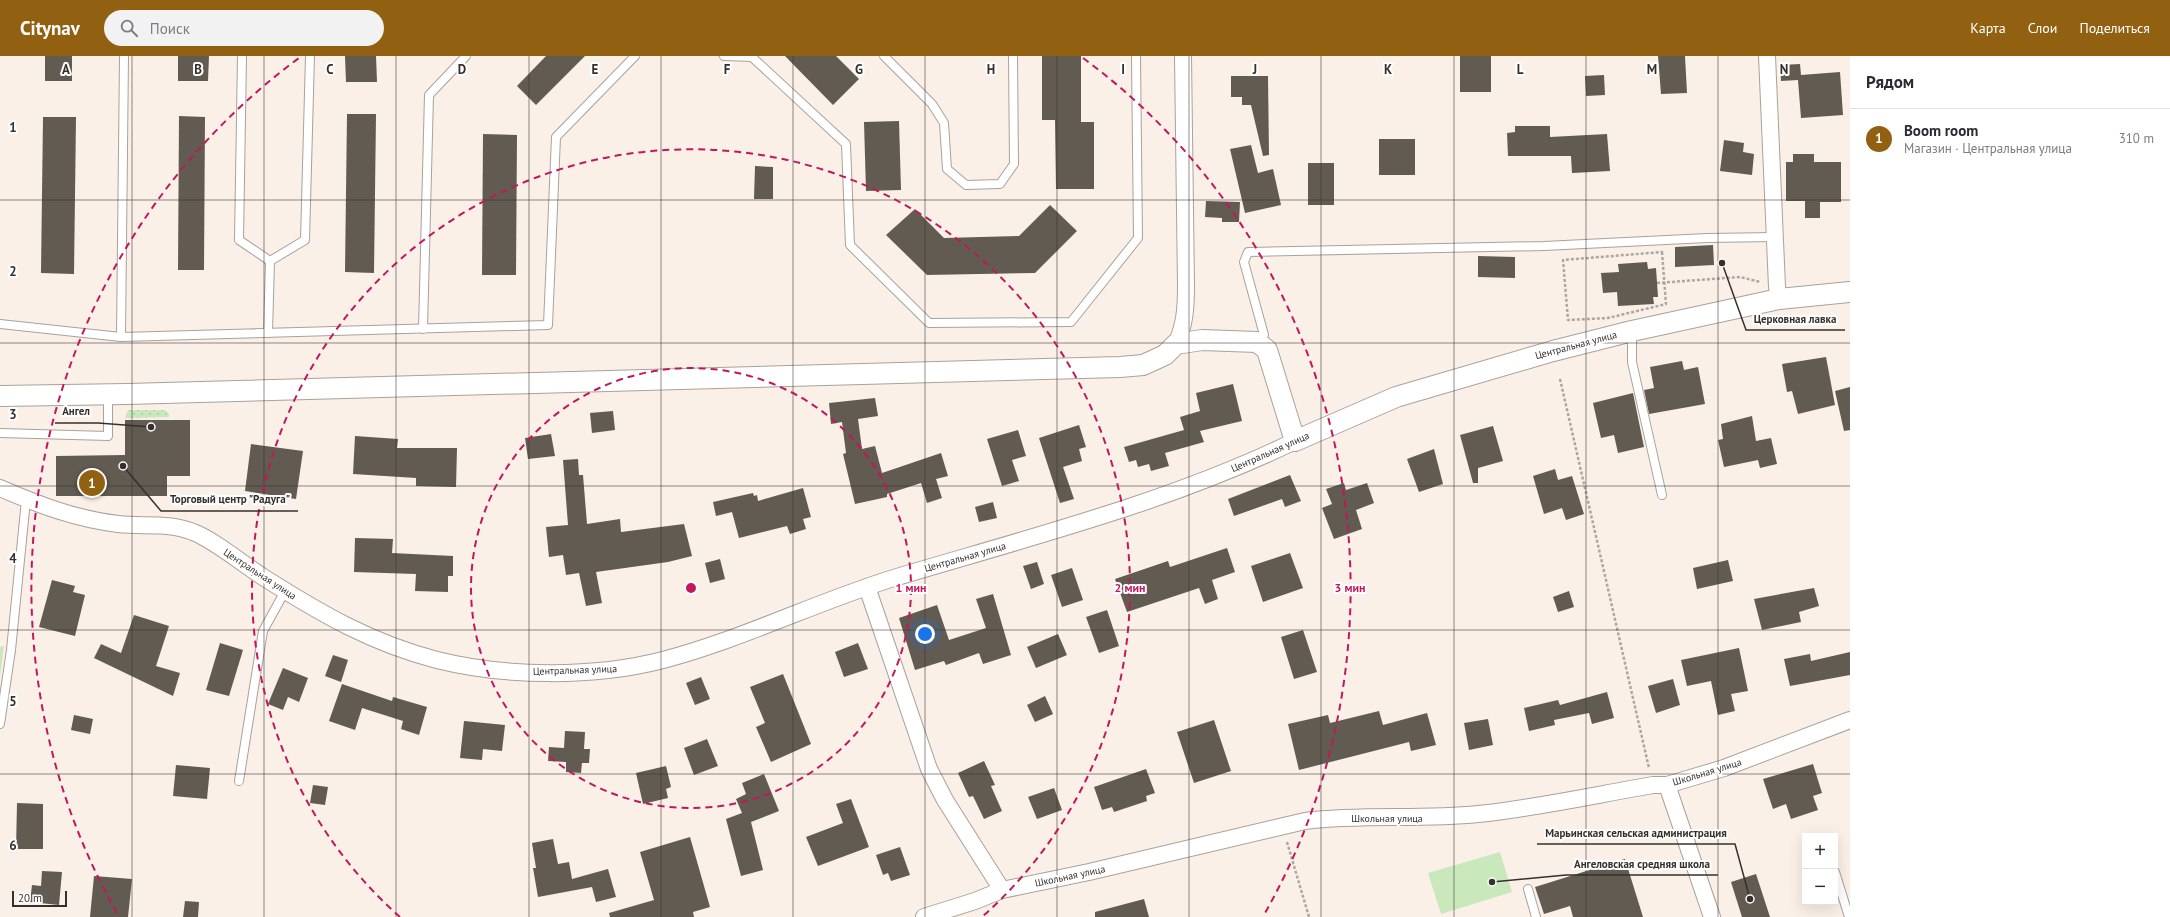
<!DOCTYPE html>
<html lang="ru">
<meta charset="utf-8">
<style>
body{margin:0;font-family:"PT Sans",sans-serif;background:#f2f2f3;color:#2b2b33}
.controls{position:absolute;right:12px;bottom:12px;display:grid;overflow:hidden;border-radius:0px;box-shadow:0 4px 16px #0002}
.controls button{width:36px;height:36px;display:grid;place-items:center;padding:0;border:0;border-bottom:1px solid #e1e1e2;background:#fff;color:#2b2b33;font:20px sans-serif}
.scale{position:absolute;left:12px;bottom:10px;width:55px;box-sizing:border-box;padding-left:4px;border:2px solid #34302d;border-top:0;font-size:11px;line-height:14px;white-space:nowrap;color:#34302d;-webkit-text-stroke:3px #fff;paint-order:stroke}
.you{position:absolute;left:925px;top:578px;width:14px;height:14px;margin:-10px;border:3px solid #fff;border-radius:50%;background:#1a73e8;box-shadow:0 0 0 6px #1a73e833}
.badge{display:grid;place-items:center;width:26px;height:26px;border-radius:50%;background:#926011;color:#fff;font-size:13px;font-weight:700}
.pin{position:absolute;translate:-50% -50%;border:2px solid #fff;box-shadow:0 1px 4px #0006}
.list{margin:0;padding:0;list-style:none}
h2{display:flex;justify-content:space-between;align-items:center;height:52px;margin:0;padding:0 16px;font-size:17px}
h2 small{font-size:13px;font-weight:400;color:#7c7c81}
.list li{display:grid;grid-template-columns:26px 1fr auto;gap:12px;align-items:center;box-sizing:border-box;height:60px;padding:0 16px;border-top:1px solid #e1e1e2}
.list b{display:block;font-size:15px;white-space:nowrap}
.list p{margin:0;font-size:13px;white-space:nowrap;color:#7c7c81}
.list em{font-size:13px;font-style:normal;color:#7c7c81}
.icon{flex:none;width:22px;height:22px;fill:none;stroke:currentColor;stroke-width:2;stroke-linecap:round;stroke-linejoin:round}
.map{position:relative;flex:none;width:1850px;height:861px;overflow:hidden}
header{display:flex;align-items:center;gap:24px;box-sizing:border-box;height:56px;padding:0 20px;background:#926011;color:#fff}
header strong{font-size:19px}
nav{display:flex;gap:22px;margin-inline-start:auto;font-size:14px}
.search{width:280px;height:36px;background:#f2f2f3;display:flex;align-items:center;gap:10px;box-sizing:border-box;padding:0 14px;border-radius:22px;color:#7c7c81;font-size:15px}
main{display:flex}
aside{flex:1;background:#fff}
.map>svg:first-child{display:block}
.grass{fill:url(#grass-dots)}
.forest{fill:url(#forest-firs)}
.garden{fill:#c9e9bd}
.building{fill:#615b52}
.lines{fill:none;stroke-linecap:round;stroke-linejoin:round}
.service-casing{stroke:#aaa199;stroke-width:10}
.minor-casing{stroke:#aaa199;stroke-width:18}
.tertiary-casing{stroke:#aaa199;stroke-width:22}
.path{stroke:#aea7a0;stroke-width:2.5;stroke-dasharray:3 2;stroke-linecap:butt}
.service{stroke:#fff;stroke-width:8}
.minor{stroke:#fff;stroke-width:16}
.tertiary{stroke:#fff;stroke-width:20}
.grid{fill:none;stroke:#34302d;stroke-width:1;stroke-opacity:0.55}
.ring{fill:none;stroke:#c2185b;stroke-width:2;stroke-dasharray:7 5}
.labels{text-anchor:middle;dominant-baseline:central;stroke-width:4;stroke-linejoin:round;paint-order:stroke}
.street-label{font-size:10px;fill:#34302d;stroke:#fff}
.grid-label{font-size:13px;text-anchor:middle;font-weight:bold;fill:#34302d;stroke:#fff;stroke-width:4;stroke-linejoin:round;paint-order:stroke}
.centre{fill:#c2185b;stroke:#fff;stroke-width:2}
.ring-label{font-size:12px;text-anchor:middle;font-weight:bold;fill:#c2185b;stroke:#fff;stroke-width:4;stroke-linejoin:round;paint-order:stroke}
.leader{fill:none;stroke:#34302d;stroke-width:1.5}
.callout-dot{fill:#34302d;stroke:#fff;stroke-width:1.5}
.callout-label{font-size:11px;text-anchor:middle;font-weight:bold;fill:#34302d;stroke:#fff;stroke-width:4;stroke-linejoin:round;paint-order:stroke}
</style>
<header>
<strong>Citynav</strong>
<div class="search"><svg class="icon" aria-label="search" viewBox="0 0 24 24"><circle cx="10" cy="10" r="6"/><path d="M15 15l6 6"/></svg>Поиск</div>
<nav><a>Карта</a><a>Слои</a><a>Поделиться</a></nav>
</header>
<main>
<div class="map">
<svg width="1850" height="861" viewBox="0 0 1850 861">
<defs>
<pattern id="grass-dots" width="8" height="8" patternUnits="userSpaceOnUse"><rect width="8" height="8" fill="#c9e9bd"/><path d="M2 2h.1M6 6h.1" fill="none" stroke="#adc8a3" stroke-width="1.8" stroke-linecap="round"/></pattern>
<pattern id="forest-firs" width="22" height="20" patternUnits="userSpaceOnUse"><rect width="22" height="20" fill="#c9e9bd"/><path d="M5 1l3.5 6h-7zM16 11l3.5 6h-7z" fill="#adc8a3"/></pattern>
</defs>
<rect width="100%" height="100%" fill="#faf0e7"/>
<polygon class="grass" points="128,354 165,354 169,358 169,361 125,362"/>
<polygon class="forest" points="4,590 0,621 0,591"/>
<polygon class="garden" points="1500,796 1512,836 1441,858 1428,817"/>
<g class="building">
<rect x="45" y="0" width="27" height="25"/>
<polygon points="178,0 209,0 208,25 178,25"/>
<polygon points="345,0 376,0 377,26 346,26"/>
<polygon points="546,0 585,0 536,49 517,30"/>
<polygon points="785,0 836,0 859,23 833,49"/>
<polygon points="1042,0 1081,0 1081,66 1094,66 1094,133 1056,133 1055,64 1042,64"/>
<rect x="1460" y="0" width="31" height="36"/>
<polygon points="1658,0 1685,0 1687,37 1661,38"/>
<polygon points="1800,8 1801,19 1840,16 1843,59 1801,62 1798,24 1781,25 1780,9"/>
<polygon points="1604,19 1605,39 1586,40 1585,20"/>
<polygon points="1231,20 1268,20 1269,99 1263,100 1251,49 1242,49 1242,41 1231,41"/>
<polygon points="347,58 376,58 374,217 345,216"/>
<polygon points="179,60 205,61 204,214 178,214"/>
<polygon points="43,61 76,61 74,218 41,217"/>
<polygon points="899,65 901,134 866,135 864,66"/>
<polygon points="1515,70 1550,70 1550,81 1607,78 1610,115 1572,117 1571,100 1508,100 1507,77 1515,76"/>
<polygon points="483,78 517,79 516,219 482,219"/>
<rect x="1379" y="83" width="36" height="36"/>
<polygon points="1724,84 1744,87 1743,96 1754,98 1752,119 1720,115"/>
<polygon points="1251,89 1258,117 1273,113 1281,149 1245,157 1230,93"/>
<polygon points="1793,98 1814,98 1814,106 1841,106 1841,146 1820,146 1820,162 1805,162 1805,145 1786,145 1786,106 1793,106"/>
<rect x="1308" y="107" width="26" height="42"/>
<polygon points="755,110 773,111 773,143 754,143"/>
<polygon points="1206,145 1240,146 1239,166 1222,166 1222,162 1205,161"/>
<polygon points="1050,149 1077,175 1035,217 927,219 886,179 915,153 944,182 1019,180"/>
<polygon points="1713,189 1714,209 1675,211 1675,191"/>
<polygon points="1478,200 1515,201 1515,222 1478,221"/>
<polygon points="1647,206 1648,213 1656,212 1658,241 1653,241 1654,248 1618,250 1617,236 1603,237 1601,217 1619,216 1618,208"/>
<polygon points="1826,301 1835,349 1798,358 1792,335 1787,336 1782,308"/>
<polygon points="1682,305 1684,314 1698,311 1705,348 1649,358 1644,334 1654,332 1650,311"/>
<polygon points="1233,328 1242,365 1200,375 1204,386 1165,397 1169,410 1151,415 1149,408 1138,411 1136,404 1129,406 1124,391 1184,374 1180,361 1200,355 1196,337"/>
<polygon points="1850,331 1850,374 1844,375 1835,335"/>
<polygon points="1633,337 1644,391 1618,397 1614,379 1601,382 1593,347"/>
<polygon points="875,342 878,360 858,363 862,393 875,390 882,417 941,397 948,420 936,423 942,442 927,447 921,427 887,438 887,441 855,448 843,398 846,397 842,366 831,368 829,347"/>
<polygon points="613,355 615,374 592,377 590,357"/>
<polygon points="1752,360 1756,385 1771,382 1777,408 1760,412 1758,404 1724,411 1718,384 1723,383 1721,368"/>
<polygon points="125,364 190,364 190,420 167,420 167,440 56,440 56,400 125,399"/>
<polygon points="1079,369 1086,391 1079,393 1082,405 1063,411 1074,443 1060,447 1039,382"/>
<polygon points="1493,370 1503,405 1478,412 1478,427 1473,427 1460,379"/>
<polygon points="1018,374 1026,400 1012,404 1019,425 1002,430 987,383"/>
<polygon points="551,378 555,400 528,403 525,382"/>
<polygon points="355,380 398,383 397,392 457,392 456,431 416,430 416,422 353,418"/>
<polygon points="251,388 303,395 296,443 245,435"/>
<polygon points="1434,393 1443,428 1419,436 1407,403"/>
<polygon points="578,403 579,419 583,419 587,468 620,463 621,476 684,468 692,500 668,506 596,516 602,547 586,550 579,517 566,519 563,499 549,501 546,471 568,469 563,404"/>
<polygon points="1555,413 1558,424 1572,420 1584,458 1566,464 1562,452 1544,458 1533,420"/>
<polygon points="1290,419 1301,445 1285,451 1282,443 1234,460 1228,443"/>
<polygon points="1344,427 1346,434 1367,427 1374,447 1356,454 1362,473 1334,483 1322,452 1332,448 1326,433"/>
<polygon points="803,432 811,461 803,463 806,473 790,478 787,470 739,482 732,456 716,460 713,446 753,437 754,440 757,439 758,445"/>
<polygon points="993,446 997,462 979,466 975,451"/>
<polygon points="355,482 393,483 392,497 453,500 453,520 448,520 448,536 415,535 416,518 354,516"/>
<polygon points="1227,492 1235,516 1212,524 1218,543 1205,548 1199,532 1127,556 1115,523 1168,505 1170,511"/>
<polygon points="1290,497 1303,532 1263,546 1251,510"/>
<polygon points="720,503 725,523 710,527 705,507"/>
<polygon points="1728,504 1733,525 1697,533 1693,512"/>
<polygon points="1037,506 1044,528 1031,533 1023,510"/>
<polygon points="1072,512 1083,544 1062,551 1051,519"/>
<polygon points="52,524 75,530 73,536 85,539 75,580 39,571"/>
<polygon points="1814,532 1819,550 1799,556 1801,566 1762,574 1754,543"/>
<polygon points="1569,535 1574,551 1558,556 1553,541"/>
<polygon points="993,538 1011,599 983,608 979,597 946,609 944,605 915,614 899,562 937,549 949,584 986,572 976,543"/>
<polygon points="1107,554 1119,590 1099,597 1086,561"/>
<polygon points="134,559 169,570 156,610 180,617 173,640 94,602 101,588 121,597"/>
<polygon points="1303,574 1317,616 1294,623 1281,581"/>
<polygon points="1058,578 1067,599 1036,612 1027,591"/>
<polygon points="220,587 243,594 229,640 206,634"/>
<polygon points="858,587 868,613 844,621 835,596"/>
<polygon points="1739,592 1748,635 1731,638 1735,655 1718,659 1711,625 1687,630 1681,604"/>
<polygon points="1850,596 1850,619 1790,630 1784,603 1810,598 1811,605"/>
<polygon points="333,599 348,604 341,626 325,620"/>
<polygon points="283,612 308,622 299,646 288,641 283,654 268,648"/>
<polygon points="783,618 811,688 771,706 756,671 765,667 750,631"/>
<polygon points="701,621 710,643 695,649 686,627"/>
<polygon points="1673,623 1680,649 1656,657 1648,630"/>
<polygon points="342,628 392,645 393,641 427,651 419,679 401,673 403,665 362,652 355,674 329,665"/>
<polygon points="1607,636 1614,662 1592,668 1589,657 1554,664 1555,669 1529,675 1524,652 1558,644 1560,649"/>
<polygon points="1045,640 1053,658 1035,666 1027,649"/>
<polygon points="1379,655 1383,669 1427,657 1436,689 1411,695 1409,686 1299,714 1288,668 1328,659 1330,667"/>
<polygon points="74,659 93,663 90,678 71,674"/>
<polygon points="1488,663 1493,689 1469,694 1464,667"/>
<polygon points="1214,664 1231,715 1194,727 1177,676"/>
<polygon points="464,665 505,669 502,695 483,693 482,704 460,702"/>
<polygon points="565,675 585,676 584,693 590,693 589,707 582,707 581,717 566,716 566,706 548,705 549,691 564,692"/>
<polygon points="707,683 718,710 694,719 684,692"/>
<polygon points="984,705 995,729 991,730 1002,755 984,763 973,740 969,741 958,717"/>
<polygon points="1813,708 1822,737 1813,740 1818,754 1791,763 1786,748 1773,753 1763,723"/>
<polygon points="176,709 210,712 207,743 173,740"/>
<polygon points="666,710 671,731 666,733 668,742 643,748 636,717"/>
<polygon points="1146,713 1155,737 1146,740 1147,745 1114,756 1112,751 1102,754 1094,731"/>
<polygon points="764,718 779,755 751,766 763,814 741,820 726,763 742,757 736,743 746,738 742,727"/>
<polygon points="313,729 328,731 325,749 310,747"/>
<polygon points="1054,732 1062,754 1037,763 1028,741"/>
<polygon points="851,743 869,791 818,810 806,781 843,767 836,748"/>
<polygon points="17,747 43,748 43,793 16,793"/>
<polygon points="690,781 710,851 693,856 694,861 610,861 609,857 654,844 640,796"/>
<polygon points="553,783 558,808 569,806 572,823 608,813 616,841 596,846 592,831 538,841 533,812 536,812 532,787"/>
<polygon points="900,791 910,819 891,825 888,817 883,819 876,799"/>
<polygon points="1625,803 1643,861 1573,861 1570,850 1544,858 1535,831"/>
<polygon points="42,815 62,816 59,849 30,846 32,829 41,830"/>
<polygon points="1756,818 1770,861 1742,861 1731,826"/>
<polygon points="94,820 132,823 128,861 90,861"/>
<polygon points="1144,843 1149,861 1095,861 1095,856"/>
<polygon points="185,845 199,846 198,861 183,861"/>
</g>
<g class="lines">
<g class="service-casing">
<g id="service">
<polyline points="242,0 239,184 270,205"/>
<polyline points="724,0 752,1 846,88 850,189 929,267 1071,266 1138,182 1136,0"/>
<polyline points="884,0 932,48 944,67 947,113 966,129 1000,128 1014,108 1013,0"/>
<polyline points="0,268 121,281 548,269 556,81 635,0"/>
<polyline points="423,273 429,39 466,0"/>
<polyline points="1632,275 1632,306 1662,439"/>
<polyline points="268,277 270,205 305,184 310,0"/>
<polyline points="121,281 124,0"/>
<polyline points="1258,286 1264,279 1244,206 1248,196 1544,190 1707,182 1775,181"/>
<polyline points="0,377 108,380 108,339"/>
<polyline points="0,668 11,594 26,444"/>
<polyline points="239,725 263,575 285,535"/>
<polyline points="1835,816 1849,861"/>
<polyline points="1528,833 1536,861"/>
</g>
</g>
<g class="minor-casing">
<g id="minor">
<polyline points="1767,0 1777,231 1779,243"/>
<path d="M 1176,288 C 1185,269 1186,251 1186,230 L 1183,0"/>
<path d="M 0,432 C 39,449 76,463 118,468 C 144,471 169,466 193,476 C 214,484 243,508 263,521 C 320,557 371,587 437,604 C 505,621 594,622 663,604 C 743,583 818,545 897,521 C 1031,481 1169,446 1295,385"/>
<polyline points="867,531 929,713 945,744 1002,834"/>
<polyline points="1667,729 1712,861"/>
<path d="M 924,861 L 975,845 L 1002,834 L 1089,816 L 1305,765 C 1363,758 1421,764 1478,758 C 1537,752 1595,739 1653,729 L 1667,729 L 1724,712 L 1850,664"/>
</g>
</g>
<g class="tertiary-casing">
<polyline id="tertiary" points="0,340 127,338 1120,311 1143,309 1165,299 1176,288 1202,284 1257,286 1267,294 1295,385 1396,341 1553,295 1632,275 1779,243 1850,236"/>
</g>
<g class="path">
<polygon points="1662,196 1666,248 1608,262 1568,264 1563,204"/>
<polyline points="1657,227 1740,221 1760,226"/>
<polyline points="1560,323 1649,712"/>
<polyline points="1287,786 1309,861"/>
</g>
<use href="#service" class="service"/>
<use href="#minor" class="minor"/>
<use href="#tertiary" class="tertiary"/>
</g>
<path class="grid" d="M 132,0 L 132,861M 264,0 L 264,861M 396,0 L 396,861M 529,0 L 529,861M 661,0 L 661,861M 793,0 L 793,861M 925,0 L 925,861M 1057,0 L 1057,861M 1189,0 L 1189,861M 1321,0 L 1321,861M 1454,0 L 1454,861M 1586,0 L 1586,861M 1718,0 L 1718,861M 0,144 L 1850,144M 0,287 L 1850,287M 0,430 L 1850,430M 0,574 L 1850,574M 0,718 L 1850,718"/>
<g class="ring">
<circle cx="691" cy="532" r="220"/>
<path d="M400 861A439 439 0 1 1 982 861"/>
<path d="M117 857A659 659 0 0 1 299 2M1083 2A659 659 0 0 1 1265 857"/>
</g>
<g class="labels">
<g class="street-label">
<text transform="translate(1576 289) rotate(-15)">Центральная улица</text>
<text transform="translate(1270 396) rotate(-24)">Центральная улица</text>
<text transform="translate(965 501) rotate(-16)">Центральная улица</text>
<text transform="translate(260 518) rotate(33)">Центральная улица</text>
<text transform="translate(575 614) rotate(-2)">Центральная улица</text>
<text transform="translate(1707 716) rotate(-17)">Школьная улица</text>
<text x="1387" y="762">Школьная улица</text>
<text transform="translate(1070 820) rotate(-12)">Школьная улица</text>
</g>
</g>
<g class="grid-label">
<text x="66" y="18">A</text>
<text x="198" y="18">B</text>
<text x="330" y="18">C</text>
<text x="462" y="18">D</text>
<text x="595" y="18">E</text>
<text x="727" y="18">F</text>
<text x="859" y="18">G</text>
<text x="991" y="18">H</text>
<text x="1123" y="18">I</text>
<text x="1255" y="18">J</text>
<text x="1388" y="18">K</text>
<text x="1520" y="18">L</text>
<text x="1652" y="18">M</text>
<text x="1784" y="18">N</text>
<text x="13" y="76">1</text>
<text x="13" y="220">2</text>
<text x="13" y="363">3</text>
<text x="13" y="507">4</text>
<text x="13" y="650">5</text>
<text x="13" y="794">6</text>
</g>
<circle cx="691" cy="532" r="6" class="centre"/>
<g class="ring-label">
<text x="911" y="536">1 мин</text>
<text x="1130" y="536">2 мин</text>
<text x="1350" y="536">3 мин</text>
</g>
<path class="leader" d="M1722 207L1746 274H1845M151 371L98 367H55M123 410L161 455H298M1750 843L1735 788H1537M1492 826L1566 819H1718"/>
<g class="callout-dot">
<circle cx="1722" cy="207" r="4"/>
<circle cx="151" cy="371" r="4"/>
<circle cx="123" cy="410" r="4"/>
<circle cx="1750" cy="843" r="4"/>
<circle cx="1492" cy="826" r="4"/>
</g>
<g class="callout-label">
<text x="1795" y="267">Церковная лавка</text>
<text x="76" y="359">Ангел</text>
<text x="230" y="447">Торговый центр "Радуга"</text>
<text x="1636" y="781">Марьинская сельская администрация</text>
<text x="1642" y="812">Ангеловская средняя школа</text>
</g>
</svg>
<div class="controls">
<button>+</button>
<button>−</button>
</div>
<div class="scale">20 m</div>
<div class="you"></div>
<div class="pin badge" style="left:92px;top:427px">1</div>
</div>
<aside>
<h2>Рядом<small></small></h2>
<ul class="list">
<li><span class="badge">1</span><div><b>Boom room</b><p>Магазин · Центральная улица</p></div><em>310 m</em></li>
</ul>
</aside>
</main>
